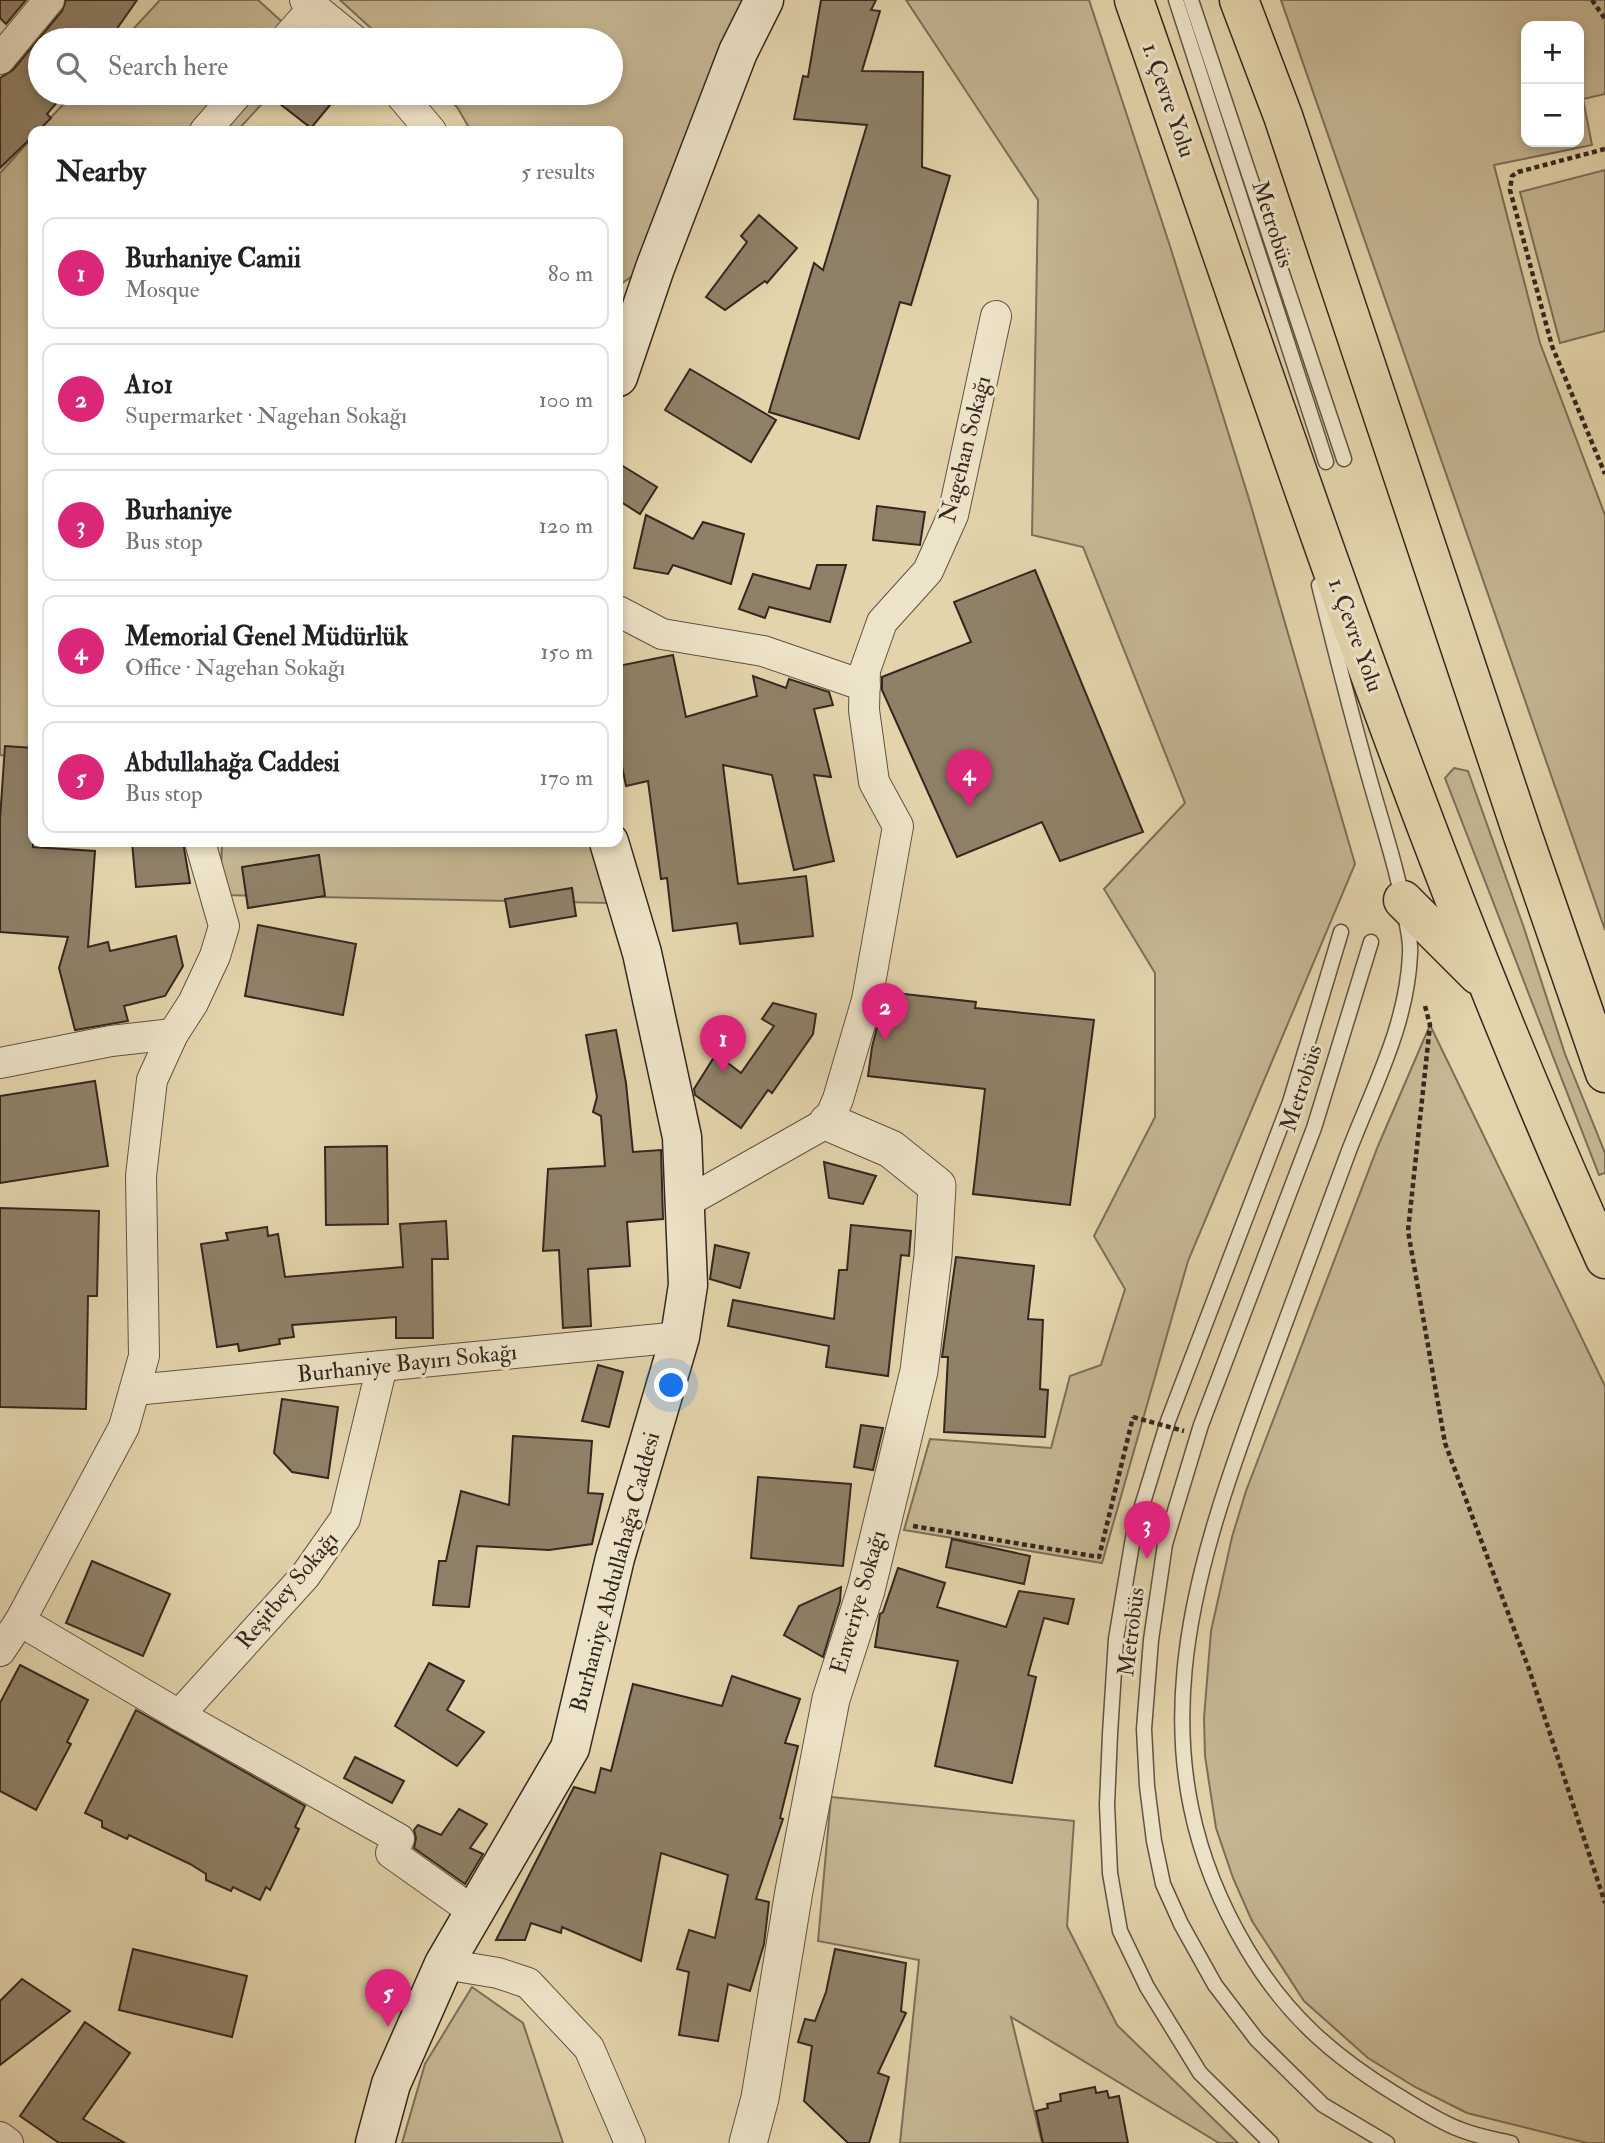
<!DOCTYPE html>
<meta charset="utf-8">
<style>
body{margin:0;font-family:"IM FELL Double Pica",serif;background:#f6f6f6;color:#202124}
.controls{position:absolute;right:21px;top:21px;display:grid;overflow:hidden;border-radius:14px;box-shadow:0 4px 10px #0003}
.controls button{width:63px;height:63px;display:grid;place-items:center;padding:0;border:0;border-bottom:2px solid #e0e0e0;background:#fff;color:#202124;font:35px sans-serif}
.you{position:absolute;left:672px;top:1386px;width:24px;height:24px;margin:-18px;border:5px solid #fff;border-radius:50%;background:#1a73e8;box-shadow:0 0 0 10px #1a73e833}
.badge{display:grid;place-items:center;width:46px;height:46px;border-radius:50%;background:#db2777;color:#fff;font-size:23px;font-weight:700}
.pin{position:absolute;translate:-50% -58px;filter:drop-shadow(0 2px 4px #0008)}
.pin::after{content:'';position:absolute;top:37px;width:24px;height:21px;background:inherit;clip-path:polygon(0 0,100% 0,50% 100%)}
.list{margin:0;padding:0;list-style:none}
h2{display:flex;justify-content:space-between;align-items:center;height:91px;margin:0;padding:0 28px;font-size:30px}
h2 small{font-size:23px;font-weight:400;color:#757577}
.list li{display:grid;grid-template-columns:46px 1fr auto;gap:21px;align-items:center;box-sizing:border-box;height:112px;margin:0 14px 14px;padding:0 14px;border:2px solid #e0e0e0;border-radius:14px}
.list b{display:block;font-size:26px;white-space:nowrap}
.list p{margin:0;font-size:23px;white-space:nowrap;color:#757577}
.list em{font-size:23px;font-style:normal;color:#757577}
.icon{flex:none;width:38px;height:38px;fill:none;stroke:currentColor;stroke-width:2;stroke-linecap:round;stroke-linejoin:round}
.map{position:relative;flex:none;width:1605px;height:2143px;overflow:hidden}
.search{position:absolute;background:#fff;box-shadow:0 4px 10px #0003;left:28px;top:28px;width:595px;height:77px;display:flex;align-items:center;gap:18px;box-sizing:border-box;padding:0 24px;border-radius:38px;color:#757577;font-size:26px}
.panel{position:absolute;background:#fff;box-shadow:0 4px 10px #0003;left:28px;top:126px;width:595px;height:721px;border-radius:14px}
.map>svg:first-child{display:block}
.green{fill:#c5b793;stroke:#7c6f5a;stroke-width:2;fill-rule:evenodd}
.building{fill:#8f8168;stroke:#342720;stroke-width:2}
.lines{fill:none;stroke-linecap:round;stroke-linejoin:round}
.service-casing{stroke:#605243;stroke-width:17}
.minor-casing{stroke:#605243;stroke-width:32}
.tertiary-casing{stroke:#605243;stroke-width:39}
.secondary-casing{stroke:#342720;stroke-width:41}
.motorway-casing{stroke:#342720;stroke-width:41}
.path{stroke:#342720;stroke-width:4.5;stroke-dasharray:5 3.5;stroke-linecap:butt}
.service{stroke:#ede3c8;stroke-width:14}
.minor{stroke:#ede3c8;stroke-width:30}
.tertiary{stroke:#ede3c8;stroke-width:37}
.secondary{stroke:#ede3c8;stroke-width:38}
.motorway{stroke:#e3d4ab;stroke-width:38}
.path-bridge{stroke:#342720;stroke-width:4.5;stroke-dasharray:5 3.5;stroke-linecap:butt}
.labels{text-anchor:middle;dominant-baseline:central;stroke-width:6;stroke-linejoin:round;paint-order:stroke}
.street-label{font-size:23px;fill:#342720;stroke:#ede3c8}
</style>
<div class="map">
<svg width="1605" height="2143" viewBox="0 0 1605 2143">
<rect width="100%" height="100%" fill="#e3d4ab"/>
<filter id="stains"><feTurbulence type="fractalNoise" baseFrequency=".00286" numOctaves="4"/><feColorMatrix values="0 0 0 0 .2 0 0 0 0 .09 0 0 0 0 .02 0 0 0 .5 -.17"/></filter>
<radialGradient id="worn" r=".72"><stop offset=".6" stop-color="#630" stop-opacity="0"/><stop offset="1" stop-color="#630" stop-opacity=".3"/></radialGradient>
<g class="green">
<polygon points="160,0 258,0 302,40 123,40"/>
<polygon points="340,0 745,0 638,272 618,286 618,131 471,131 457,107 441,93 611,93 611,40 384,40"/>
<polygon points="906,0 1089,0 1169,243 1249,499 1355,864 1188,1261 1102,1563 904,1530 930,1439 1051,1448 1070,1376 1101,1365 1125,1289 1094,1236 1155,1117 1155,973 1104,889 1185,803 1083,547 1032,535 1038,200"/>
<path d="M 1281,0 L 1605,0 L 1605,94 L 1583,99 L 1592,145 L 1494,165 L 1540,343 L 1605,515 L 1605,930 ZM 1526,26 L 1579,26 L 1579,142 L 1526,142 Z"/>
<polygon points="74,93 272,93 237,131 38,131"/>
<polygon points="33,137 33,356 29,361 33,363 33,759 0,755 0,173"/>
<polygon points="1605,170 1605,331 1560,343 1520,192"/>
<polygon points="1454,768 1468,771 1524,928 1565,1054 1605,1153 1605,1173 1599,1175 1445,778"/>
<polygon points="222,842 593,842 610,903 220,895"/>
<polygon points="1430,1025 1605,1386 1605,2143 1587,2143 1467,2113 1415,2087 1368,2058 1304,2001 1252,1921 1233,1878 1216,1828 1205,1756 1204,1718 1211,1631 1232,1537 1246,1491 1378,1146"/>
<polygon points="831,1797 1074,1821 1067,1926 1117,2025 1238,2143 1219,2143 1011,2017 1042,2143 900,2143 919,1960 818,1941"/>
<polygon points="472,1987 523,2023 563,2143 402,2143 425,2064"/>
</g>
<g class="building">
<polygon points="0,0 26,0 6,24 0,18"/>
<polygon points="66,0 137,0 109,40 40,40 40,93 65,93 47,114 51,118 38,131 33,131 33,136 0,168 0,78 13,70 62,11"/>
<polygon points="821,0 876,0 871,10 880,11 862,71 923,72 922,167 950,176 911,305 900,302 859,439 769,412 814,263 823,270 867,125 794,119 803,76 808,77"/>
<polygon points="266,93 340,93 311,128"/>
<polygon points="759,215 797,248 767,283 765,281 725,310 706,297 747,242 741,236"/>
<polygon points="690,369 776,420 751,462 665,410"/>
<polygon points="618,463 657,487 640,514 618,500"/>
<polygon points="877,506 925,512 920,545 873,540"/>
<polygon points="646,515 693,539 703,522 744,534 731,584 673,565 668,574 634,568"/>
<polygon points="817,565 846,565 830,622 769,607 765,618 739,609 753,574 810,589"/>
<polygon points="1035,570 1143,832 1060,861 1042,822 957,857 882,690 882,677 971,642 954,602"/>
<polygon points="673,655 686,717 757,696 753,676 786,688 789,679 829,692 833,705 814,709 831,777 814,775 834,861 794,870 772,775 723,765 738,884 806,876 813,936 740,944 737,923 673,931 667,878 661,879 648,781 626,786 618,746 618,666"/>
<polygon points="5,746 33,748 33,847 95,851 88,947 108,942 110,951 176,936 183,966 165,996 124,1006 128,1021 75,1030 59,968 68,937 0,932 0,819"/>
<polygon points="132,842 183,842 190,883 136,887"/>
<polygon points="319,855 325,896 248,908 242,867"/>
<polygon points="572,888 576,916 510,927 505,899"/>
<polygon points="258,925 356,944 343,1015 245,996"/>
<polygon points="886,992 976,1002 975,1008 1094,1020 1070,1205 973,1194 985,1089 868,1076 872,1047"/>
<polygon points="773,1003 816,1014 813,1034 772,1093 768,1090 741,1128 695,1095 694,1089 716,1054 741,1073 774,1026 762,1019"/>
<polygon points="616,1030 626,1083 633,1152 661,1150 663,1219 627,1222 630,1266 588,1269 591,1326 563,1328 559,1250 543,1251 548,1169 605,1166 601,1116 593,1112 597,1097 586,1035"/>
<polygon points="95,1081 108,1166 0,1183 0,1096"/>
<polygon points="387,1146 388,1224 326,1225 325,1147"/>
<polygon points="824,1162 876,1176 863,1204 829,1198"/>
<polygon points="0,1208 99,1211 97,1296 88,1296 86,1409 0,1407"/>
<polygon points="446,1221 448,1259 432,1259 433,1338 396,1338 396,1317 292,1325 294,1337 279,1339 280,1344 239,1351 238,1344 217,1347 201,1244 228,1240 226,1233 267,1227 268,1236 278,1234 285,1277 403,1267 400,1224"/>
<polygon points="851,1225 911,1231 909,1256 901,1255 888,1376 826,1367 829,1346 728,1326 733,1300 834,1319 839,1270 847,1270"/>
<polygon points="715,1245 749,1253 740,1288 710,1279"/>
<polygon points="956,1257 1034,1266 1028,1319 1043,1320 1040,1389 1048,1390 1045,1437 944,1432 948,1357 942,1357"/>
<polygon points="598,1365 623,1372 609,1427 582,1421"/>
<polygon points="282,1399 338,1407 328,1478 292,1472 274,1453"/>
<polygon points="861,1425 883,1428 873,1470 854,1467"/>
<polygon points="513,1436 592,1441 588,1493 603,1494 592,1544 549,1550 477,1546 469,1607 433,1605 439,1561 446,1561 461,1491 509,1505"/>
<polygon points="758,1477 851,1484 843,1566 751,1558"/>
<polygon points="952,1539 1030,1556 1024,1584 946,1567"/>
<polygon points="92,1561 170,1594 143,1656 66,1623"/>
<polygon points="898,1568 945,1583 937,1607 1006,1627 1019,1591 1074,1599 1068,1624 1044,1618 1028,1675 1036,1677 1012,1783 935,1766 958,1661 875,1647 880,1614 883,1612"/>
<polygon points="841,1587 840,1601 823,1657 784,1635 799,1606"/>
<polygon points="429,1663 464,1681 447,1710 484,1732 457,1766 395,1726"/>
<polygon points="20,1665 88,1700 67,1742 71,1744 36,1810 0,1791 0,1703"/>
<polygon points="732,1676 800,1699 785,1743 798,1746 780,1818 783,1819 756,1899 769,1902 764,1944 750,1991 728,1984 718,2041 679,2035 689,1972 677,1969 689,1930 715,1938 728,1875 661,1853 641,1961 562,1927 561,1933 531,1923 525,1940 496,1940 574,1787 595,1793 601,1768 611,1771 633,1684 722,1706"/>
<polygon points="136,1710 305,1806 295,1827 299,1829 270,1890 266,1887 260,1900 233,1887 231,1891 206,1880 206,1874 190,1864 129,1835 127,1839 102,1827 102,1821 85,1813"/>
<polygon points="355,1757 404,1781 392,1803 344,1778"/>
<polygon points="459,1809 487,1824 470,1848 483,1854 465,1884 414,1848 416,1838 414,1830 418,1825 441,1835"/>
<polygon points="133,1949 247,1976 232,2037 119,2010"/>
<polygon points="835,1949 906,1963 901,2011 906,2013 878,2073 889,2077 869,2143 848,2143 804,2101 812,2046 798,2042 805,2019 815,2021 826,1992"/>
<polygon points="22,1979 70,2011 0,2065 0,2001"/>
<polygon points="85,2022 130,2053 83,2119 125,2143 59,2143 20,2116"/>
<polygon points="1095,2087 1096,2093 1107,2091 1109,2098 1119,2096 1128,2143 1043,2143 1036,2111 1048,2108 1047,2104 1061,2101 1060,2094"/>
</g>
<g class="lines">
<g class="service-casing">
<g id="service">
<polyline points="1176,0 1326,462"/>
<polyline points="1191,0 1344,459"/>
<path d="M 1319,585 C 1336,654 1353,722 1373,791 C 1385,833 1399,876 1406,919 C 1408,931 1411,943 1410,954 C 1407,1027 1372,1089 1347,1156 C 1318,1233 1290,1311 1261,1388 C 1190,1581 1133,1758 1247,1949 C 1286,2015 1333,2056 1397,2095 C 1417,2107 1438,2121 1459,2129 C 1475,2136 1494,2139 1511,2143"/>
<polyline points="1371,942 1314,1128 1201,1425 1165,1544 1151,1640 1144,1729 1147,1786 1154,1841 1163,1884 1181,1924 1215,1985 1257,2040 1323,2105 1387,2143"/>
<polyline points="1271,2143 1200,2073 1147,1987 1120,1931 1110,1873 1107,1805 1110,1734 1116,1639 1134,1532 1168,1421 1290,1102 1341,932"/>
</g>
</g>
<g class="minor-casing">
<g id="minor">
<polyline points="305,0 354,40"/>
<polyline points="285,40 314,7"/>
<polyline points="0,59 49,0"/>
<polyline points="399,93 431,131"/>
<polyline points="205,131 238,93"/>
<polyline points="618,611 662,634 763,651 865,686"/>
<polyline points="0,1063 111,1041 173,1034"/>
<polyline points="685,1203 828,1122 838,1099 867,1000 898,826 874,782 864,710 865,670 882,622 928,571 953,515 996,316"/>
<polyline points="135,1390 680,1337"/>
<polyline points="20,1621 179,1715 399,1839 391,1853 474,1912"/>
<polyline points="0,1651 20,1621 124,1427 144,1356 141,1176 152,1080 173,1034 193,1003 215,956 224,926 200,842"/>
<polyline points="179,1715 305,1576 345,1519 382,1366"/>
<polyline points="444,1964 498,1973 528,1983 589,2048 630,2143"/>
<polyline points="0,2137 8,2143"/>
</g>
</g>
<g class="tertiary-casing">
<polyline id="tertiary" points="748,2143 760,2098 794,1891 831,1699 866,1590 919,1371 933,1256 937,1186 891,1149 828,1122"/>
</g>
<g class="secondary-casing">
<g id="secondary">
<polyline points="618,377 655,268 738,52 764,0"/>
<polyline points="375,2143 391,2084 444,1964 570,1748 615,1558 680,1337 688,1285 682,1137 642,953 609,842"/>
</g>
</g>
<g class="motorway-casing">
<g id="motorway">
<path d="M 1134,0 C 1282,423 1420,851 1605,1259"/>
<polyline points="1239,0 1283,116 1523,836 1605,1073"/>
<polyline points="1403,900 1478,975"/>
</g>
</g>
<g class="path">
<polyline points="1592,0 1605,19"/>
<polyline points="1605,149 1518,172 1512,176 1510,190 1552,346 1605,474"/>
<polyline points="1425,1006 1430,1025 1408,1231 1445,1443 1530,1672 1605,1903"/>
<polyline points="913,1526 1099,1557 1133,1417"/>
</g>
<use href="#service" class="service"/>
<use href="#minor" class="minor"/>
<use href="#tertiary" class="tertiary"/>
<use href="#secondary" class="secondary"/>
<use href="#motorway" class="motorway"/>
<polyline class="path-bridge" points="1133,1417 1184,1431"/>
</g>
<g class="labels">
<g class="street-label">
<text transform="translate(1169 100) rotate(71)">1. Çevre Yolu</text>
<text transform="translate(1273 224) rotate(72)">Metrobüs</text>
<text transform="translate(965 449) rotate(-76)">Nagehan Sokağı</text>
<text transform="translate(1356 635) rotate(70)">1. Çevre Yolu</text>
<text transform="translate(1301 1088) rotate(-72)">Metrobüs</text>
<text transform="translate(407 1363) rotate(-6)">Burhaniye Bayırı Sokağı</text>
<text transform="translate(615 1572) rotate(-75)">Burhaniye Abdullahağa Caddesi</text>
<text transform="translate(287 1590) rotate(-50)">Reşitbey Sokağı</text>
<text transform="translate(858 1602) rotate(-74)">Enveriye Sokağı</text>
<text transform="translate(1131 1632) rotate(-83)">Metrobüs</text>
</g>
</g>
<rect width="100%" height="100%" filter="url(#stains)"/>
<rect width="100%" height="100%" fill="url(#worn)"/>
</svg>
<div class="controls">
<button>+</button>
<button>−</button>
</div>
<div class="you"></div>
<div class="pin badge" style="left:723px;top:1073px">1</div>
<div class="pin badge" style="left:885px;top:1041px">2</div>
<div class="pin badge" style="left:1147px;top:1559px">3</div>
<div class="pin badge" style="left:969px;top:807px">4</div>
<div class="pin badge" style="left:388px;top:2027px">5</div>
<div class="search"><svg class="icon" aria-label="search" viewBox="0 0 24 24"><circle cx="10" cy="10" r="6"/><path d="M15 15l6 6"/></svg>Search here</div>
<section class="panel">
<h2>Nearby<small>5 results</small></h2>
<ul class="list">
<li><span class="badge">1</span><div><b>Burhaniye Camii</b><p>Mosque</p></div><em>80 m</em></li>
<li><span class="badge">2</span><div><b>A101</b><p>Supermarket · Nagehan Sokağı</p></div><em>100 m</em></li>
<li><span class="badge">3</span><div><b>Burhaniye</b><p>Bus stop</p></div><em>120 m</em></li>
<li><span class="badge">4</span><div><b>Memorial Genel Müdürlük</b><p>Office · Nagehan Sokağı</p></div><em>150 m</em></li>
<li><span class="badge">5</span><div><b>Abdullahağa Caddesi</b><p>Bus stop</p></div><em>170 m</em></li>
</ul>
</section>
</div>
